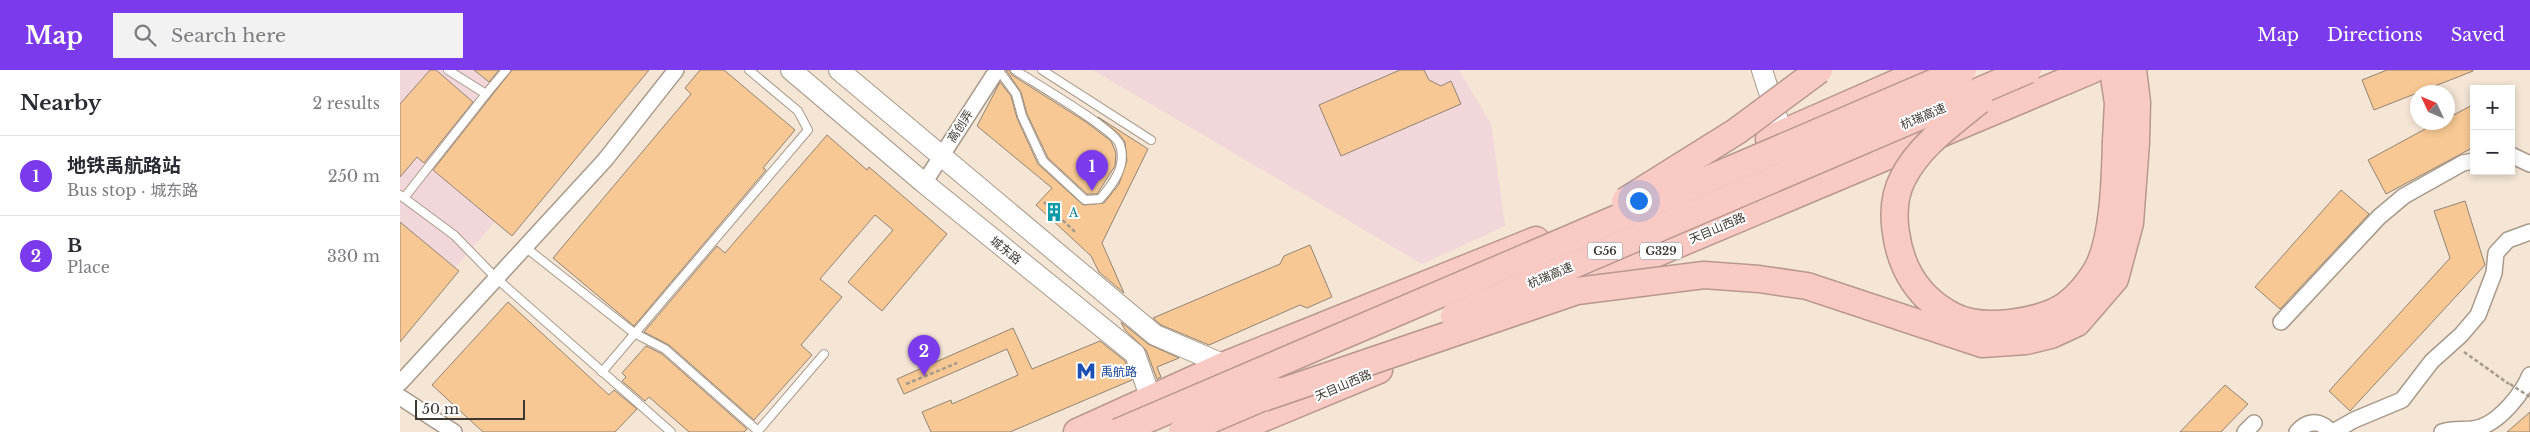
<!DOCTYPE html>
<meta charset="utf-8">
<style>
body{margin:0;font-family:"Libre Baskerville","Noto Sans SC",serif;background:#f2f2f3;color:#2b2b33}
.controls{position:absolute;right:15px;top:15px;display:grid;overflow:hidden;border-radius:0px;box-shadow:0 2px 8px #0003}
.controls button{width:45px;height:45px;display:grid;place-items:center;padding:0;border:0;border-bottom:1px solid #e1e1e2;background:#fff;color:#2b2b33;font:25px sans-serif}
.compass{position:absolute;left:2010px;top:15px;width:45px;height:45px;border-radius:50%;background:#fff;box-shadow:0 2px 8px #0003;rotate:314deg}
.scale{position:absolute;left:15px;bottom:12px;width:110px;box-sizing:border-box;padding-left:5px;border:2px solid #3e3832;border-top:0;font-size:14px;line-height:18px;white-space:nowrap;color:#3e3832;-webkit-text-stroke:4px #fff;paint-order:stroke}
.you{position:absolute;left:1238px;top:130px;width:18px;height:18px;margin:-12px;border:4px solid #fff;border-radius:50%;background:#1a73e8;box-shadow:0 0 0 8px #1a73e833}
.badge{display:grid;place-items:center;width:32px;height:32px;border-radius:50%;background:#7c3aed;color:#fff;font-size:16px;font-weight:700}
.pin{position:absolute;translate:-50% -41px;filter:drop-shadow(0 1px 2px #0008)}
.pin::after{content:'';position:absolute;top:26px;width:18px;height:15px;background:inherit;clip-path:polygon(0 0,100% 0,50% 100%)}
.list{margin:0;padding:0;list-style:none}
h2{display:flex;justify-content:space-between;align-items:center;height:65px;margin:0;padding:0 20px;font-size:21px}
h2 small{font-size:16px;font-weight:400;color:#7c7c81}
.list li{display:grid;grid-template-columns:32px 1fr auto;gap:15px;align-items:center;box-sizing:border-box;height:80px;padding:0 20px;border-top:1px solid #e1e1e2}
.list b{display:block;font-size:19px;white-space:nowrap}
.list p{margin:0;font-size:16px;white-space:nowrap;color:#7c7c81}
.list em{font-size:16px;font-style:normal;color:#7c7c81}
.icon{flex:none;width:28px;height:28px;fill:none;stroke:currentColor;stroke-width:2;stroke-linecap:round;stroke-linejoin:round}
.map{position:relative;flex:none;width:2130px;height:362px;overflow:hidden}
header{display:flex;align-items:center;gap:30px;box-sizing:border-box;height:70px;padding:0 25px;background:#7c3aed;color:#fff}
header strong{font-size:24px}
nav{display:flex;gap:28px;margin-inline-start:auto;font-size:18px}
.search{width:350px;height:45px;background:#f2f2f3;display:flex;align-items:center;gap:12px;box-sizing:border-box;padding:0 18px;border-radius:0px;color:#7c7c81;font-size:19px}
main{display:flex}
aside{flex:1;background:#fff}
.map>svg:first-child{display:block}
.industrial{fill:#f1d6da}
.building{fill:#f7c893;stroke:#918475}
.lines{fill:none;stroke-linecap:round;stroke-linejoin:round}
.lane-casing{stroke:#a89a8a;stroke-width:10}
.street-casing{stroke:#a89a8a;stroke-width:18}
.secondary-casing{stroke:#a89a8a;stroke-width:22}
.highway-casing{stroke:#b89791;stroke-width:29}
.path{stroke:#a4998d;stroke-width:2.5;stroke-dasharray:4 2.5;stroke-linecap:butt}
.lane{stroke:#fff;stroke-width:8}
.street{stroke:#fff;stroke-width:15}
.secondary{stroke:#fff;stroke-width:20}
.highway{stroke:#f9cac4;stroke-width:26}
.highway-bridge-casing{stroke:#b89791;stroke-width:29;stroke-linecap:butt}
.path-bridge{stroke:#a4998d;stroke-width:2.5;stroke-dasharray:4 2.5;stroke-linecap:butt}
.highway-bridge{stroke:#f9cac4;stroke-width:26}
.labels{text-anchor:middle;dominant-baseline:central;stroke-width:4;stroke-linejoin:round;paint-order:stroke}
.shield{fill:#fff;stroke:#787470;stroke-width:1}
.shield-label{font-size:11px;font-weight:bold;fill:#3e3832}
.street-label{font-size:12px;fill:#3e3832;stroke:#fff}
.culture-label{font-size:12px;fill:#0d838f;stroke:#fff;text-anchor:start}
.transit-label{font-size:12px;fill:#164399;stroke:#fff;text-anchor:start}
</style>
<header>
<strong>Map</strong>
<div class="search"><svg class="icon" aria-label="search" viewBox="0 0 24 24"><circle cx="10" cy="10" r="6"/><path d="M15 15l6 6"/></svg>Search here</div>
<nav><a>Map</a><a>Directions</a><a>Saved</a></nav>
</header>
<main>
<aside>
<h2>Nearby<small>2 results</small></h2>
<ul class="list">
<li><span class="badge">1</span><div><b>地铁禹航路站</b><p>Bus stop · 城东路</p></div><em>250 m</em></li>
<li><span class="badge">2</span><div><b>B</b><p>Place</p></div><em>330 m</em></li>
</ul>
</aside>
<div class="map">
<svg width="2130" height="362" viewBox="0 0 2130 362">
<rect width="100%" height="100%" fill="#f4e5d5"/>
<g class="industrial">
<polygon points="0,0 227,0 0,261"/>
<polygon points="693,0 1059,0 1091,54 1105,156 1022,194"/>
</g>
<g class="building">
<polygon points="30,0 36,0 73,32 24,93 17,87 0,107 0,34"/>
<polygon points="74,0 99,0 89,12"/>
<polygon points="112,0 249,0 112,166 33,100"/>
<polygon points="300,0 324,0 395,60 363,98 366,100 234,256 153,188 291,24 285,18"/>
<polygon points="606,0 609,0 612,5 686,52 711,71 716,83 715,96 697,124 687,124 648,88 627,44 621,22"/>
<polygon points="1000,0 1024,0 1029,10 1041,16 1051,11 1061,34 941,86 919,35"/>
<polygon points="1987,0 2073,0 2073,1 1974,40 1962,10"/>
<polygon points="600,12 611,26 617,48 638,94 683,135 704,133 719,114 727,91 725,72 719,64 698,47 748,79 702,173 724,223 699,202 691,186 636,135 652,118 577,56"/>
<polygon points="2074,34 2074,77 1986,124 1968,90 2038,52 2048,52 2048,48"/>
<polygon points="427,65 467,100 469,97 547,164 482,241 448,212 493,160 475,145 420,209 442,227 401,275 412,285 354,350 269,275 244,262 317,176 325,183"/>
<polygon points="1941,120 1969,144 1880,239 1855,217"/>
<polygon points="2065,131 2085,195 1950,341 1929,321 2050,188 2034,141"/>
<polygon points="0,152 59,201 0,272"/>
<polygon points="910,175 932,227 907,238 900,235 809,275 761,255 753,248 880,194 884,186"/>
<polygon points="108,232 209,325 214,320 237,339 215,362 83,362 32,315"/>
<polygon points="721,252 748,274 779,288 757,297 761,307 757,309 746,280 725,260"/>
<polygon points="613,258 632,299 700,271 725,291 732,310 610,362 531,362 522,342 551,330 552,334 618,305 607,279 504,324 497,309"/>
<polygon points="246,276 262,284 347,359 344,362 289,362 249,327 245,331 222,311 226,307 222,303"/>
<polygon points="1825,315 1848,334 1821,362 1780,362"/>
<polygon points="2130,342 2130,362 2107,362"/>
</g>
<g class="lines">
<g class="lane-casing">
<g id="lane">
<polyline points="48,0 86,24 106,0"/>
<polyline points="642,0 751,70"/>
<path d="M 596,2 L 603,6 L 616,24 L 622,46 L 643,91 L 685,130 L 700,129 C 713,114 727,96 720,75 C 715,59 633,12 615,0"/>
<polyline points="0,125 54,165 96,208 271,362"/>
<polyline points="4,128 86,24"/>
<polyline points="125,177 234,263 265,279 358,361 424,284"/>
<polyline points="202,302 408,60 398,41 349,0"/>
</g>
</g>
<g class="street-casing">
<g id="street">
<polyline points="2111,85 2130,94"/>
<polyline points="524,113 597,0"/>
<polyline points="1881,252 1979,147 2004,126 2063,93 2074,91"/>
<polyline points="0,313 205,90 276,0"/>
<polyline points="0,327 54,362"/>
<polyline points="1845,362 1854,353"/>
<path d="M 1897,362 C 1906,352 1917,349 1928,359 L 1928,362"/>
<polyline points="1933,362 1954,350 2002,330 2032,291 2061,265 2078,245 2094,203 2096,183 2108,170 2130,162"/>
<path d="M 2042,362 C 2055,357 2069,362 2081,357 C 2101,350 2122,324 2130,305"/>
</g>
</g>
<g class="secondary-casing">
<g id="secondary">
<polyline points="391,0 524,113 735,284 751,329 762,335"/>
<polyline points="439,0 755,265 825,295 831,303"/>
<polyline points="1362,0 1382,63"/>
</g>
</g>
<g class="highway-casing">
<g id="highway">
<polyline points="1713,0 1718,33 1716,71"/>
<polyline points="1733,0 1737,32 1736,72"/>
<polyline points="1369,69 1526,0"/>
<polyline points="1174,218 1692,0"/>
<polyline points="677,362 825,295 1136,170"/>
<polyline points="830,362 979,300"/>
</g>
</g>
<g class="path">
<polyline points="644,132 675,162"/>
<polyline points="2064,282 2109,314"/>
<polyline points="506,314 557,293"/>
</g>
<use href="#lane" class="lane"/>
<use href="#street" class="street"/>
<use href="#secondary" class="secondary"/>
<use href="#highway" class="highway"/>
<g class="highway-bridge-casing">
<g id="highway-bridge">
<path d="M 1579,31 C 1552,53 1519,76 1503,108 C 1494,125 1493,144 1496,163 C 1501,200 1520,229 1553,246 C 1581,261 1641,253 1666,235 C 1678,226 1688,214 1696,201 C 1714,171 1715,106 1716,71"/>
<polyline points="1225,131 1337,61 1419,0"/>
<polyline points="1054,246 1628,0"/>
<polyline points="863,328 1177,221 1304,205 1359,209 1407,216 1582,274 1626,271 1651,265 1677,253 1715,209 1730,153 1736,72"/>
<polyline points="718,362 1563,0"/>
<polyline points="782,362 878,321"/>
</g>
</g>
<polyline class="path-bridge" points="2110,314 2130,327"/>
<use href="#highway-bridge" class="highway-bridge"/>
</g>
<defs>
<g id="building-bare" transform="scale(1.5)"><path d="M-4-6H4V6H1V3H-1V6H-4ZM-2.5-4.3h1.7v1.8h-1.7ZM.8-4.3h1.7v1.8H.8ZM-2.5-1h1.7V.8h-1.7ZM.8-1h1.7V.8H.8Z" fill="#0f9aa8" stroke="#fff" stroke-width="2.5" paint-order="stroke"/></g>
<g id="metro-bare" transform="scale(1.5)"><path d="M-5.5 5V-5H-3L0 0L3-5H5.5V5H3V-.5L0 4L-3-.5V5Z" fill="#1a4fb4" stroke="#fff" stroke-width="2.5" paint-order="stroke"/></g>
</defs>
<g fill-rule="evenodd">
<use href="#building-bare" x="654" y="142"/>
<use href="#metro-bare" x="686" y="301"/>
</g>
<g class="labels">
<g class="shield">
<rect x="1187.5" y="172.5" width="35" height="17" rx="4"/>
<rect x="1240" y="172.5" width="42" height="17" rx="4"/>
</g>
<g class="shield-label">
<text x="1205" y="181">G56</text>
<text x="1261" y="181">G329</text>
</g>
<g class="street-label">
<text transform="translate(1523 46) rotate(-23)">杭瑞高速</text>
<text transform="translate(560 56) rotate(-57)">高创弄</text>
<text transform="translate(1317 158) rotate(-23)">天目山西路</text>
<text transform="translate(606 180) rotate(39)">城东路</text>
<text transform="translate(1150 205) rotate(-23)">杭瑞高速</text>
<text transform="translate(943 315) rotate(-23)">天目山西路</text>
</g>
<g class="culture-label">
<text x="669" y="142">A</text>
</g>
<g class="transit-label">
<text x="701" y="301">禹航路</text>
</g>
</g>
</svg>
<div class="controls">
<button>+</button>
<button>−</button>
</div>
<svg class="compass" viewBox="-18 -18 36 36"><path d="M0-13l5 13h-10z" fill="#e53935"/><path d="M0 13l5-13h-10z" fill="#7c7c81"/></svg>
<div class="scale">50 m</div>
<div class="you"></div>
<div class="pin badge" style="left:692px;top:121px">1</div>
<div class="pin badge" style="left:524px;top:306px">2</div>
</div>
</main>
